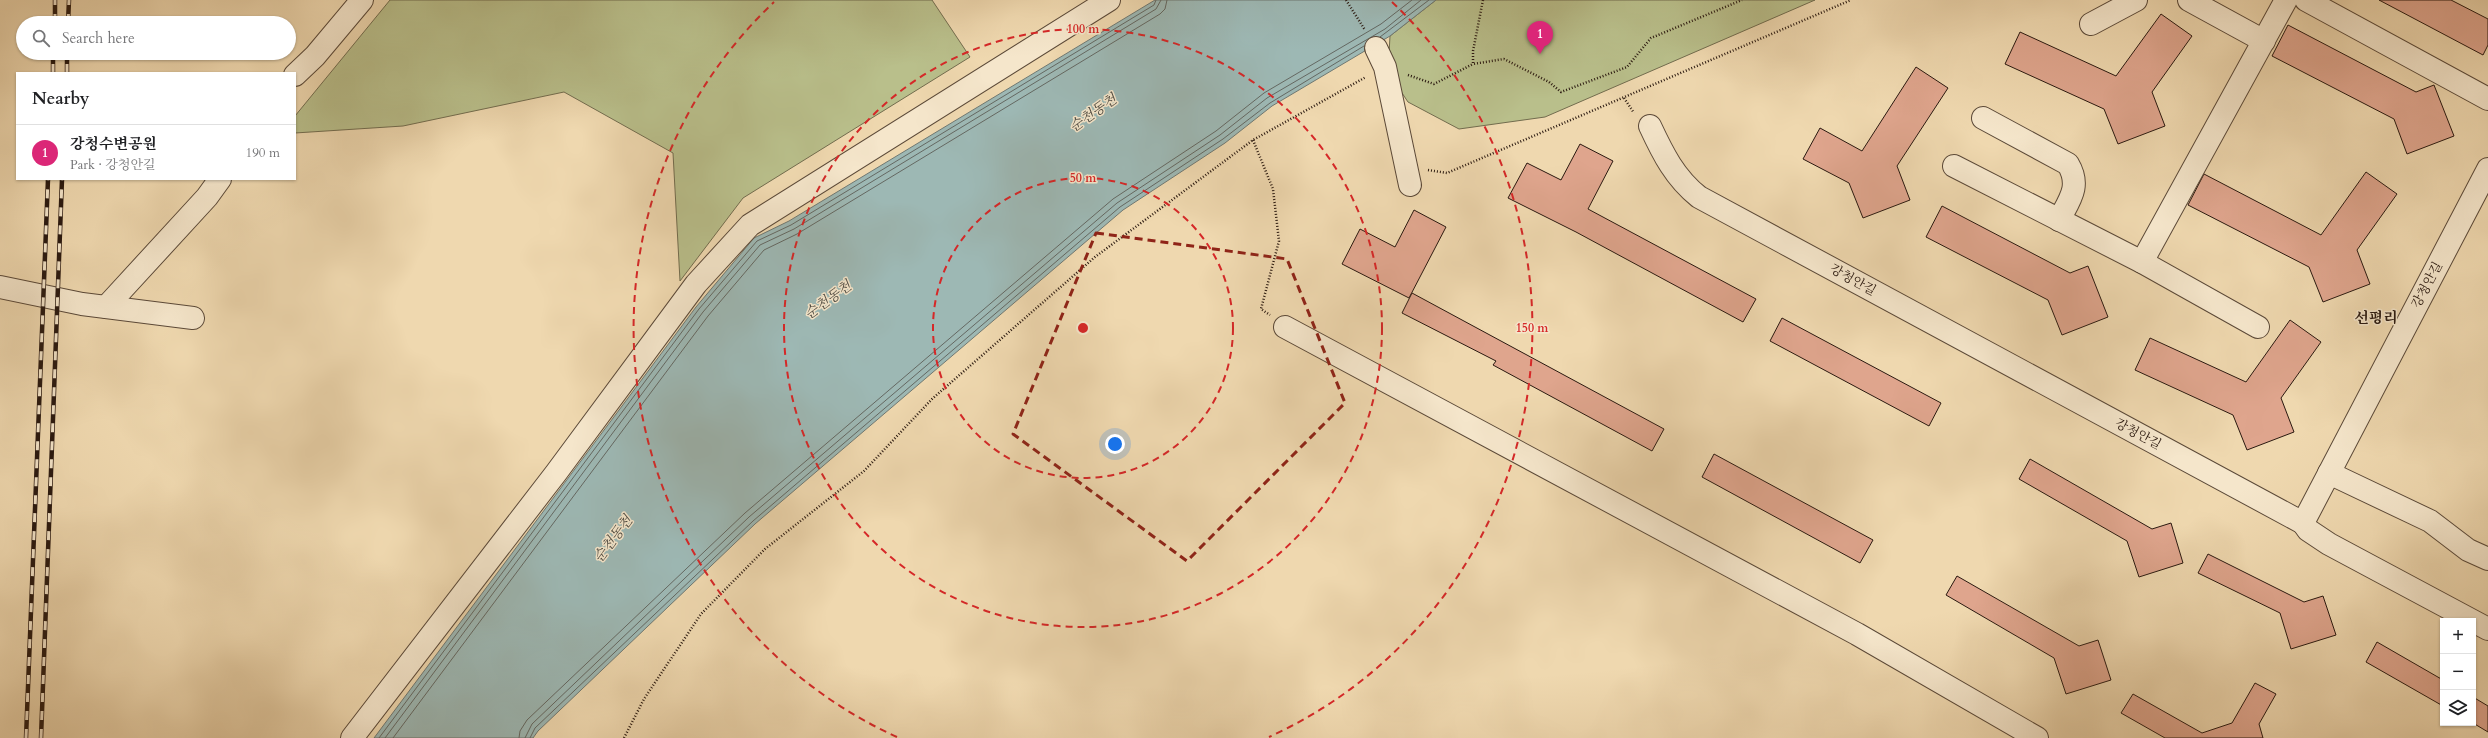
<!DOCTYPE html>
<meta charset="utf-8">
<style>
body{margin:0;font-family:Cardo,"Noto Serif KR",serif;background:#f6f6f6;color:#202124}
.controls{position:absolute;right:12px;bottom:12px;display:grid;overflow:hidden;border-radius:0px;box-shadow:0 1px 3px #0004}
.controls button{width:36px;height:36px;display:grid;place-items:center;padding:0;border:0;border-bottom:1px solid #e0e0e0;background:#fff;color:#202124;font:20px sans-serif}
.you{position:absolute;left:1115px;top:444px;width:14px;height:14px;margin:-10px;border:3px solid #fff;border-radius:50%;background:#1a73e8;box-shadow:0 0 0 6px #1a73e833}
.badge{display:grid;place-items:center;width:26px;height:26px;border-radius:50%;background:#db2777;color:#fff;font-size:13px;font-weight:700}
.pin{position:absolute;translate:-50% -33px;filter:drop-shadow(0 1px 2px #0008)}
.pin::after{content:'';position:absolute;top:21px;width:14px;height:12px;background:inherit;clip-path:polygon(0 0,100% 0,50% 100%)}
.list{margin:0;padding:0;list-style:none}
h2{display:flex;justify-content:space-between;align-items:center;height:52px;margin:0;padding:0 16px;font-size:17px}
h2 small{font-size:13px;font-weight:400;color:#757577}
.list li{display:grid;grid-template-columns:26px 1fr auto;gap:12px;align-items:center;box-sizing:border-box;height:56px;padding:0 16px;border-top:1px solid #e0e0e0}
.list b{display:block;font-size:15px;white-space:nowrap}
.list p{margin:0;font-size:13px;white-space:nowrap;color:#757577}
.list em{font-size:13px;font-style:normal;color:#757577}
.icon{flex:none;width:22px;height:22px;fill:none;stroke:currentColor;stroke-width:2;stroke-linecap:round;stroke-linejoin:round}
.map{position:relative;flex:none;width:2488px;height:738px;overflow:hidden}
.search{position:absolute;background:#fff;box-shadow:0 1px 3px #0004;left:16px;top:16px;width:280px;height:44px;display:flex;align-items:center;gap:10px;box-sizing:border-box;padding:0 14px;border-radius:22px;color:#757577;font-size:15px}
.panel{position:absolute;background:#fff;box-shadow:0 1px 3px #0004;left:16px;top:72px;width:280px;height:108px;border-radius:0px}
.map>svg:first-child{display:block}
.green{fill:#b9bf8b;stroke:#726c4e}
.water{fill:#9db8b4;stroke:#6f7872}
.lines{fill:none;stroke-linecap:round;stroke-linejoin:round}
.shore{stroke:#646862;stroke-width:1}
.building{fill:#dfa58d;stroke:#2a1910}
.minor-casing{stroke:#5b4938;stroke-width:24}
.path{stroke:#2a1910;stroke-width:2.5;stroke-dasharray:1 2;stroke-linecap:butt}
.minor{stroke:#f5e6cb;stroke-width:22}
.rail-casing{stroke:#2a1910;stroke-width:4.5}
.rail{stroke:#f5e6cb;stroke-width:3;stroke-dasharray:9;stroke-linecap:butt}
.marked{fill:none;stroke:#8f2418;stroke-width:3;stroke-dasharray:8 5;stroke-linejoin:round}
.ring{fill:none;stroke:#d62828;stroke-width:2;stroke-dasharray:7 5}
.labels{text-anchor:middle;dominant-baseline:central;stroke-width:3;stroke-linejoin:round;paint-order:stroke}
.street-label{font-size:13px;fill:#2a1910;stroke:#f5e6cb}
.water-label{font-size:14px;font-style:italic;fill:#4c4941;stroke:#f5e6cb}
.quarter-label{font-size:15px;font-weight:bold;fill:#2a1910;stroke:#f5e6cb}
.centre{fill:#d62828;stroke:#f5e6cb;stroke-width:2}
.ring-label{font-size:12px;text-anchor:middle;font-weight:bold;fill:#d62828;stroke:#f5e6cb;stroke-width:3;stroke-linejoin:round;paint-order:stroke}
</style>
<div class="map">
<svg width="2488" height="738" viewBox="0 0 2488 738">
<rect width="100%" height="100%" fill="#efd8af"/>
<filter id="stains"><feTurbulence type="fractalNoise" baseFrequency=".005" numOctaves="4"/><feColorMatrix values="0 0 0 0 .2 0 0 0 0 .09 0 0 0 0 .02 0 0 0 .5 -.17"/></filter>
<radialGradient id="worn" r=".72"><stop offset=".6" stop-color="#630" stop-opacity="0"/><stop offset="1" stop-color="#630" stop-opacity=".3"/></radialGradient>
<g class="green">
<polygon points="390,0 932,0 970,57 743,198 680,281 673,153 564,92 403,126 295,133 295,116"/>
<polygon points="1436,0 1815,0 1545,117 1459,129 1408,102 1388,72 1390,36"/>
</g>
<polygon class="water" points="1155,0 1436,0 1390,36 1272,106 1225,143 1123,210 755,524 538,731 533,738 374,738 696,307 754,238 789,221"/>
<g class="lines">
<g class="shore">
<polyline points="1380,37 1429,0"/>
<polyline points="379,738 699,309 757,241 791,225 1154,5 1156,0"/>
<polyline points="385,738 703,312 760,245 794,229 1156,9 1161,0"/>
<polyline points="393,738 708,316 764,250 797,234 1160,14 1165,9 1167,0"/>
<polyline points="519,738 520,731 527,720 745,513 1113,199 1216,131 1264,93 1381,24 1412,0"/>
<polyline points="525,738 532,724 749,517 1117,203 1220,135 1267,98 1385,29 1421,0"/>
<polyline points="530,738 535,728 753,521 1120,207 1223,139 1270,103 1364,46"/>
</g>
</g>
<g class="building">
<polygon points="2379,0 2451,0 2488,19 2488,45 2483,55"/>
<polygon points="2161,14 2192,36 2152,92 2165,126 2118,144 2104,109 2005,64 2020,32 2116,76"/>
<polygon points="2288,25 2416,92 2434,85 2454,136 2407,154 2394,119 2272,56"/>
<polygon points="1916,67 1948,88 1897,166 1910,200 1863,218 1849,183 1803,159 1820,128 1862,151"/>
<polygon points="1580,144 1613,161 1588,209 1756,299 1743,322 1576,232 1508,198 1527,163 1561,180"/>
<polygon points="2366,172 2397,194 2357,250 2370,284 2323,302 2309,267 2188,205 2204,174 2321,235"/>
<polygon points="1942,206 2070,273 2088,266 2108,317 2062,335 2048,300 1926,237"/>
<polygon points="1414,210 1446,227 1409,298 1342,264 1360,229 1395,247"/>
<polygon points="1412,293 1664,429 1652,451 1493,365 1496,361 1402,313"/>
<polygon points="1782,318 1941,403 1929,426 1770,341"/>
<polygon points="2290,320 2321,342 2281,398 2294,432 2247,450 2233,415 2135,370 2150,338 2246,382"/>
<polygon points="1714,454 1873,540 1860,563 1702,477"/>
<polygon points="2030,459 2152,529 2171,523 2183,563 2139,577 2127,541 2019,479"/>
<polygon points="2208,554 2304,602 2323,596 2336,635 2291,649 2280,613 2198,573"/>
<polygon points="1957,576 2079,646 2098,640 2111,680 2066,694 2054,658 1946,595"/>
<polygon points="2377,642 2443,680 2443,706 2366,662"/>
<polygon points="2255,683 2276,694 2259,724 2263,738 2165,738 2121,713 2133,694 2202,733 2232,723"/>
<polygon points="2473,697 2488,706 2488,732 2473,723"/>
</g>
<g class="lines">
<g class="minor-casing">
<g id="minor">
<polyline points="2189,0 2264,41"/>
<polyline points="2306,0 2488,99"/>
<polyline points="2091,24 2136,0"/>
<polyline points="1376,48 1385,67 1410,185"/>
<polyline points="295,75 315,56 362,0"/>
<path d="M 1983,118 L 2068,164 C 2081,186 2070,199 2059,220"/>
<path d="M 1650,126 C 1663,154 1675,178 1699,197 L 2303,523 L 2488,169"/>
<polyline points="1954,166 2142,262"/>
<polyline points="0,287 82,304 193,318"/>
<polyline points="106,307 207,197 220,179"/>
<polyline points="1285,327 1857,634 2037,738"/>
<polyline points="2258,327 2142,262 2286,0"/>
<polyline points="2329,473 2430,521 2468,550 2488,559"/>
<polyline points="2303,523 2308,530 2329,544 2488,629"/>
<polyline points="352,738 556,473 696,284 750,225 1109,0"/>
</g>
</g>
<g class="path">
<polyline points="1346,0 1365,30"/>
<polyline points="1483,0 1473,51 1473,64 1504,59 1549,82 1561,92 1627,67 1651,38 1742,0"/>
<polyline points="1408,75 1434,84 1473,64"/>
<polyline points="1624,98 1634,113"/>
<polyline points="1253,140 1273,189 1279,241 1261,309 1270,315"/>
<polyline points="1428,170 1447,173 1851,0"/>
<polyline points="624,738 644,699 701,614 765,549 864,471 932,399 1095,257 1253,140 1366,77"/>
</g>
<use href="#minor" class="minor"/>
<g class="rail-casing">
<g id="rail">
<polyline points="55,23 55,0"/>
<polyline points="68,23 69,0"/>
<polyline points="53,73 53,53"/>
<polyline points="67,73 67,53"/>
<polyline points="26,738 48,179"/>
<polyline points="41,738 62,179"/>
</g>
</g>
<use href="#rail" class="rail"/>
</g>
<path class="marked" d="M 1096,233 L 1287,259 L 1345,403 L 1187,561 L 1013,434 Z"/>
<g class="ring">
<circle cx="1083" cy="328" r="150"/>
<circle cx="1083" cy="328" r="299"/>
<path d="M897 737A449 449 0 0 1 774 2M1392 2A449 449 0 0 1 1269 737"/>
</g>
<g class="labels">
<g class="street-label">
<text transform="translate(1853 280) rotate(29)">강청안길</text>
<text transform="translate(2427 285) rotate(-62)">강청안길</text>
<text transform="translate(2138 434) rotate(28)">강청안길</text>
</g>
<g class="water-label">
<text transform="translate(1093 113) rotate(-35)">순천동천</text>
<text transform="translate(828 300) rotate(-36)">순천동천</text>
<text transform="translate(613 539) rotate(-53)">순천동천</text>
</g>
<g class="quarter-label">
<text x="2376" y="318">선평리</text>
</g>
</g>
<circle cx="1083" cy="328" r="6" class="centre"/>
<g class="ring-label">
<text x="1083" y="33">100 m</text>
<text x="1083" y="182">50 m</text>
<text x="1532" y="332">150 m</text>
</g>
<rect width="100%" height="100%" filter="url(#stains)"/>
<rect width="100%" height="100%" fill="url(#worn)"/>
</svg>
<div class="controls">
<button>+</button>
<button>−</button>
<button><svg class="icon" aria-label="layers" viewBox="0 0 24 24"><path d="M12 4l9 5-9 5-9-5zM3 14l9 5 9-5"/></svg></button>
</div>
<div class="you"></div>
<div class="pin badge" style="left:1540px;top:54px">1</div>
<div class="search"><svg class="icon" aria-label="search" viewBox="0 0 24 24"><circle cx="10" cy="10" r="6"/><path d="M15 15l6 6"/></svg>Search here</div>
<section class="panel">
<h2>Nearby<small></small></h2>
<ul class="list">
<li><span class="badge">1</span><div><b>강청수변공원</b><p>Park · 강청안길</p></div><em>190 m</em></li>
</ul>
</section>
</div>
